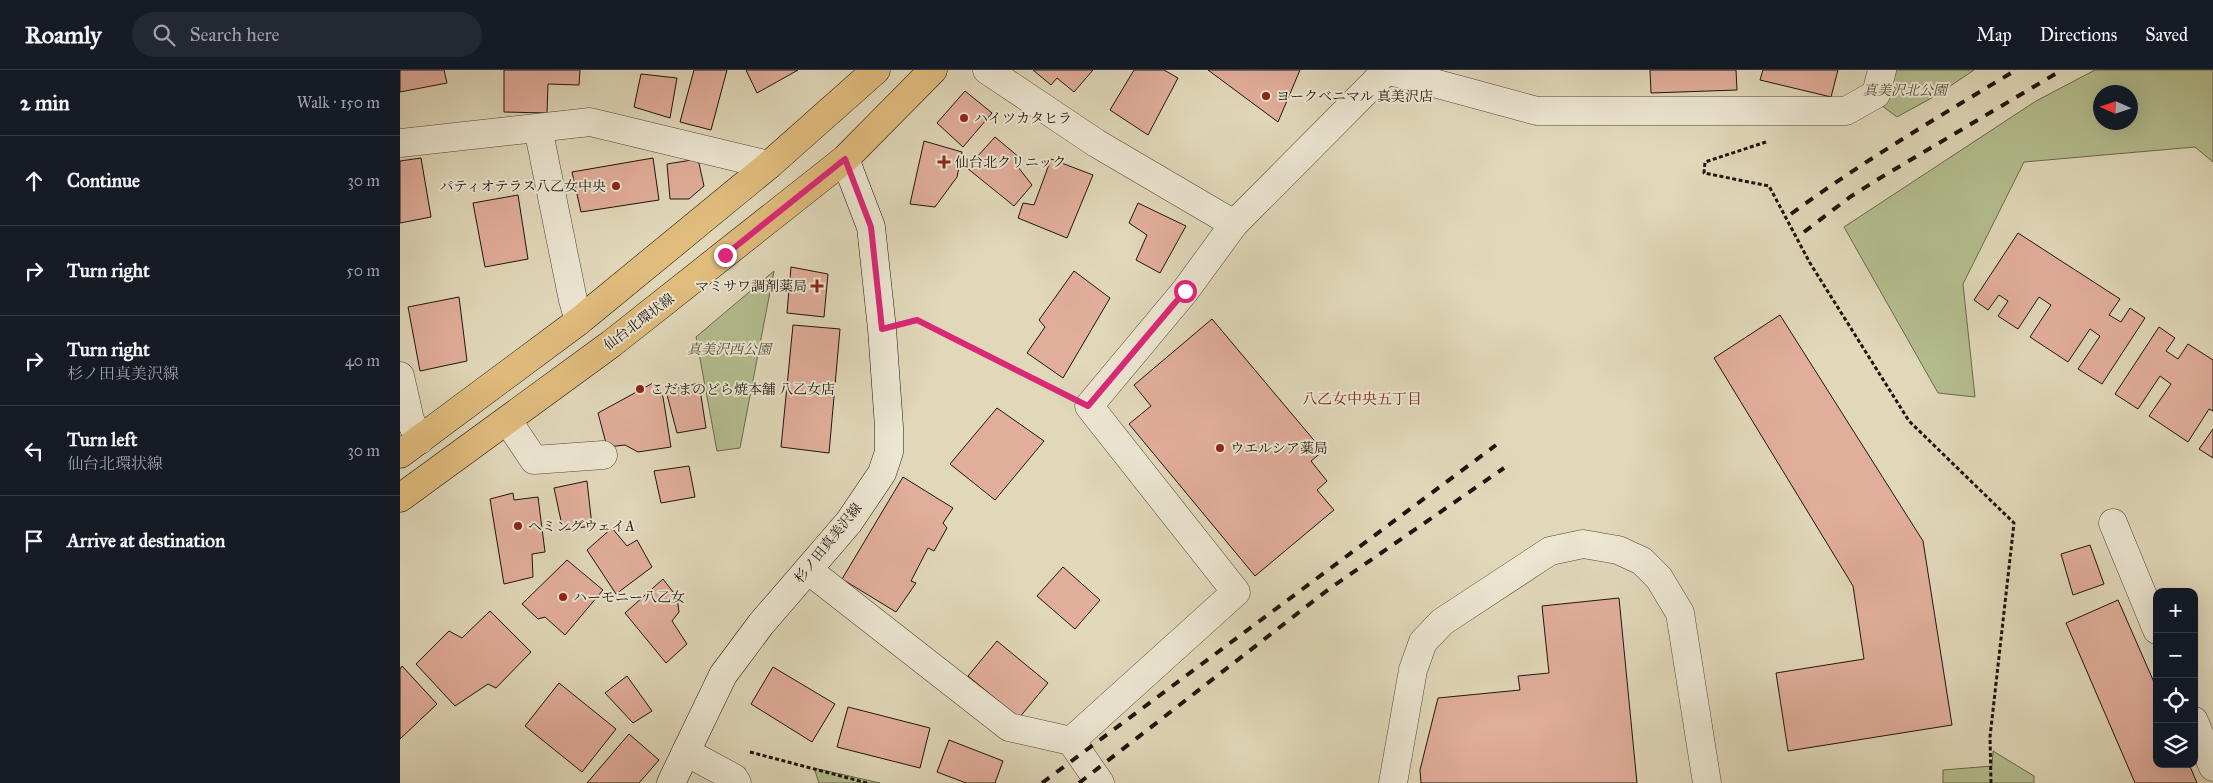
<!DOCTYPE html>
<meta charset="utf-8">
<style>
body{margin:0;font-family:"IM FELL Great Primer","Noto Serif JP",serif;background:#242831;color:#f1f3f6}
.controls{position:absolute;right:15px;bottom:15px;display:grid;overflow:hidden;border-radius:10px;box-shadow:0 5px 20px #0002}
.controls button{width:45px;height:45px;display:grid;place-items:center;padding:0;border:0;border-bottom:1px solid #363941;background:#171b24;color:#f1f3f6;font:25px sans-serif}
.compass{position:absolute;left:1693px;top:15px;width:45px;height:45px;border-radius:50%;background:#171b24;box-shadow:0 5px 20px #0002;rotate:273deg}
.stop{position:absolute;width:15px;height:15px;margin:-11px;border:4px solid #db2777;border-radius:50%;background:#fff}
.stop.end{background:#db2777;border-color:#fff;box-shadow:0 1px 5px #0008}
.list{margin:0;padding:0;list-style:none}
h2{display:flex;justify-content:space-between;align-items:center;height:65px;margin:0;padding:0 20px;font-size:21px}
h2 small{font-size:16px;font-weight:400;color:#9ea1a6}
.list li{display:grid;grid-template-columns:32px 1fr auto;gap:15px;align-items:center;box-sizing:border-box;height:90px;padding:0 20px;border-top:1px solid #363941}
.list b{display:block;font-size:19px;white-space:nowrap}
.list p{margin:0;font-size:16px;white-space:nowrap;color:#9ea1a6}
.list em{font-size:16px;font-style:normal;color:#9ea1a6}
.icon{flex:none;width:28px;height:28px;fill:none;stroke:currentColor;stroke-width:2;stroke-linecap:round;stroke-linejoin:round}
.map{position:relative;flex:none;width:1813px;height:713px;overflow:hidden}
header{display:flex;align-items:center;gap:30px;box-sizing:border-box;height:70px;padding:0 25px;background:#171b24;border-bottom:1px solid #363941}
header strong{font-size:24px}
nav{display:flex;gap:28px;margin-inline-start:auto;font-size:18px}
.search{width:350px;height:45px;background:#242831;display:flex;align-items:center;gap:12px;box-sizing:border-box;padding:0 18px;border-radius:28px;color:#9ea1a6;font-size:19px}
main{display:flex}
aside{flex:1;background:#171b24}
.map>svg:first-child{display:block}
.green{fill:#b4be8f;stroke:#686a4e;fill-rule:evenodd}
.building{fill:#e2ae9c;stroke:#1d150d}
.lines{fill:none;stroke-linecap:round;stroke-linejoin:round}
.street-casing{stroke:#4e4638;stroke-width:29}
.secondary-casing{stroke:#1d150d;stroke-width:29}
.primary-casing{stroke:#1d150d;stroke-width:29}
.path{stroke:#1d150d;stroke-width:3;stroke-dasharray:4 2.5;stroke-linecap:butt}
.street{stroke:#ece6d2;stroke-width:28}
.secondary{stroke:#ece6d2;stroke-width:28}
.primary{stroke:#e0bc7d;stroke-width:28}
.rail{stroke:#1d150d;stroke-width:4;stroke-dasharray:9 9;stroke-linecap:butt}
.route{stroke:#db2777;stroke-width:6}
.poi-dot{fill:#8f2418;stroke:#ece6d2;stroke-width:2}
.labels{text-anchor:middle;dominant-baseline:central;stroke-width:4;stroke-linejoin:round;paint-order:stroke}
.park-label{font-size:14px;font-style:italic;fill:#52503a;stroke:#ece6d2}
.poi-label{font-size:14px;fill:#1d150d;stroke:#ece6d2;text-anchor:start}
.street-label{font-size:14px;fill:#1d150d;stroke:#ece6d2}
.neighbourhood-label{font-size:15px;fill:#7a1f14;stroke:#ece6d2}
</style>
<header>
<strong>Roamly</strong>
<div class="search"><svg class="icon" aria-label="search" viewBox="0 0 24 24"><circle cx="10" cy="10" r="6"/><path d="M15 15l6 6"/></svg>Search here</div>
<nav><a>Map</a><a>Directions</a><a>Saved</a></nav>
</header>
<main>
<aside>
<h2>2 min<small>Walk · 150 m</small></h2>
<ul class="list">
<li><svg class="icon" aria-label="ahead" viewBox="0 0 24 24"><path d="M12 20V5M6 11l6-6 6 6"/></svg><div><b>Continue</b></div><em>30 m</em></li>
<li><svg class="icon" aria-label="right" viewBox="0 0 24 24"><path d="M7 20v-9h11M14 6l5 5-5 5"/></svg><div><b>Turn right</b></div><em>50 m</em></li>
<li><svg class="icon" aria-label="right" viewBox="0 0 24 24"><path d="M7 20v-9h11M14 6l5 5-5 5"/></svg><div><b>Turn right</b><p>杉ノ田真美沢線</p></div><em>40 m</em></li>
<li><svg class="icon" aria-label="left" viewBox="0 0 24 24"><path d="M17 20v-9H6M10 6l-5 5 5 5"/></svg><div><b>Turn left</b><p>仙台北環状線</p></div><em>30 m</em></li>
<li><svg class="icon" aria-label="arrive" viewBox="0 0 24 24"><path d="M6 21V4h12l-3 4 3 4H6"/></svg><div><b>Arrive at destination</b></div></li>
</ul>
</aside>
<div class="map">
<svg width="1813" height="713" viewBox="0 0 1813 713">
<rect width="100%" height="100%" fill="#e1d8ba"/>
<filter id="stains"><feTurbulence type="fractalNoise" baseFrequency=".004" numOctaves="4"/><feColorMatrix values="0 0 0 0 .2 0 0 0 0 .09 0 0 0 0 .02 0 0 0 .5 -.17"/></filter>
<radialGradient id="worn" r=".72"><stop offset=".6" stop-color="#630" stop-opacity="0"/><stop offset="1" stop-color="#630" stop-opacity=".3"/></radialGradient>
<g class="green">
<polygon points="1491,0 1574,0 1537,25 1497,47 1481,35"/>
<path d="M 1695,0 L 1813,0 L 1813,92 L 1795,77 L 1624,92 L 1563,214 L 1575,327 L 1538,323 L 1444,157 L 1636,31 ZM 1730,22 L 1730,52 L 1700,52 L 1700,22 Z"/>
<polygon points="374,201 340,378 317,381 296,267"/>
<polygon points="1593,681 1634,706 1634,713 1543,713 1543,700 1592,696"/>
<polygon points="414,698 480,713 419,713"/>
</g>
<g class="building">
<polygon points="0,0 44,0 47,13 0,22"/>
<polygon points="104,0 180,0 179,15 148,14 147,43 104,42"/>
<polygon points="294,0 327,0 311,60 280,52"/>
<polygon points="346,0 398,0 357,23"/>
<polygon points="633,0 693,0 674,22 657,8 651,15"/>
<polygon points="734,0 764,0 778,8 748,65 710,40"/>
<polygon points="808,0 900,0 878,52"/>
<polygon points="1250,0 1336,0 1337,20 1251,23"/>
<polygon points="1363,0 1438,0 1431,27 1360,10"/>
<polygon points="241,4 277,8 270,48 234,37"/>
<polygon points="565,21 592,43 563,77 537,53"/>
<polygon points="595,67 620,88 618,97 632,115 614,136 567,98"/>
<polygon points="524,71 562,82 557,107 535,137 510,134"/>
<polygon points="21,88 31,147 0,153 0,91"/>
<polygon points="253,88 259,130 181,142 172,102"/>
<polygon points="298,89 304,116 289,129 270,129 267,94"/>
<polygon points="651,89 693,105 667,168 618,148 623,133 634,135"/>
<polygon points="118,125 128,189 85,197 73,133"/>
<polygon points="738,133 786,156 760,203 736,190 747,165 729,153"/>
<polygon points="1618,163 1720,229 1709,245 1721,252 1730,238 1745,248 1702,314 1678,299 1700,266 1690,259 1668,292 1630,267 1651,235 1639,227 1618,259 1598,246 1608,231 1599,225 1588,240 1574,230"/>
<polygon points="391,197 428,204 424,247 387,243"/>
<polygon points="674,201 710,228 663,308 627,283 645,257 639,250"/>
<polygon points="59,227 67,291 20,301 8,237"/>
<polygon points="1380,245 1523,471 1552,655 1388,681 1376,603 1464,589 1453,516 1314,288"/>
<polygon points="812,249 923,381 911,391 927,411 917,420 934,440 855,506 729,354 751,336 734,315"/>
<polygon points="393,255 440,259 429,383 381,377"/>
<polygon points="1759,257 1775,268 1766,281 1778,289 1788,274 1813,290 1813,341 1809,339 1788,372 1749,346 1771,314 1760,306 1738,339 1715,324"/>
<polygon points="253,313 263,327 271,377 238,382 225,375 207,377 198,343"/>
<polygon points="299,313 306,358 277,363 266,321"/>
<polygon points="597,338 644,371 595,430 550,394"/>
<polygon points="1813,359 1813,388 1799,379"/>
<polygon points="289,396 295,427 261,433 254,401"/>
<polygon points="503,407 553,438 543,453 547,458 534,481 528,478 511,511 516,513 496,542 442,509"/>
<polygon points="187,411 192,456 163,460 154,418"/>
<polygon points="113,423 114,430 138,427 145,482 132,484 133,507 104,514 90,429"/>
<polygon points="212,458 227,476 237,470 252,497 216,524 187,480"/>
<polygon points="1690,475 1704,514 1673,525 1661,484"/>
<polygon points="167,490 203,520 165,565 145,547 138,549 122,534"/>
<polygon points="663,497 700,530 675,559 637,526"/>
<polygon points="263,509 277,527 279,542 272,551 287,574 266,593 225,543"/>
<polygon points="1219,528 1237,713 1021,713 1020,700 1038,628 1120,620 1118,606 1149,603 1142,536"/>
<polygon points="1718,530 1757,619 1757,694 1789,694 1797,713 1735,713 1666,553"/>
<polygon points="90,541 131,582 96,618 88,614 55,636 16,594 49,561 62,568"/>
<polygon points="597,571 648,613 619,648 568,606"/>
<polygon points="2,596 37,634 0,669 0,599"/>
<polygon points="373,597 435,634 412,672 351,634"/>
<polygon points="227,606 252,641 233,653 205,623"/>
<polygon points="159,613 216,659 182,702 125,656"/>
<polygon points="448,637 530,658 520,698 437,677"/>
<polygon points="229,664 259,690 239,713 187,713"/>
<polygon points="549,670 603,691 595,713 566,713 537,702"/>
</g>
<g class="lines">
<g class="street-casing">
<g id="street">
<polyline points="587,0 696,73 834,154"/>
<polyline points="986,0 1137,41 1446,41 1476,24 1482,0"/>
<polyline points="138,58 173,230 179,251"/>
<polyline points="0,73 190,52 369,95"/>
<polyline points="0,306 10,350 20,370"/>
<polyline points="108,351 134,390 203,385"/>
<polyline points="1713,453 1757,560"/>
<polyline points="408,500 609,657 671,671 836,522 689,336 785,221 834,154 986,1"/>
<polyline points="1794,651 1813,697"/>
<polyline points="671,671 700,713"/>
<polyline points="286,682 334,708 337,713"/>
<polyline points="993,713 1013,600 1023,572 1042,552 1150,481 1183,474 1218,480 1242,491 1259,508 1280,543 1307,713"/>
</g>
</g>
<g class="secondary-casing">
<polyline id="secondary" points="271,713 323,605 361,554 449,452 482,403 489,382 489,357 482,259 471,157 445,89"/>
</g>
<g class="primary-casing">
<g id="primary">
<polyline points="0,384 179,251 369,95 476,0"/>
<polyline points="0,428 211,274 445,89 533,0"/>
</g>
</g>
<g class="path">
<polyline points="1366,72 1305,92 1304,103 1369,116 1410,193 1509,351 1614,453 1590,667 1591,713"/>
<polyline points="512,252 517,250 664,323"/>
<polyline points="350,682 467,713"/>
</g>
<use href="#street" class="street"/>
<use href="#secondary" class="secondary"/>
<use href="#primary" class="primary"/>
<g class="rail">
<path d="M 1391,144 C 1463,91 1540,46 1616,0"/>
<polyline points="1404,162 1450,127 1480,108 1662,0"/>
<polyline points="642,713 1096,375"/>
<polyline points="679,713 929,519 1104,398"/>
</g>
</g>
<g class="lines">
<polyline class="route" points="325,185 445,89 471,157 482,259 517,250 688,336 785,221"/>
</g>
<g class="poi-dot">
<circle cx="866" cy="26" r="5"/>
<circle cx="564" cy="48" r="5"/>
<path d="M541.5 84.5h5v5h5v5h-5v5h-5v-5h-5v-5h5z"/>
<circle cx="216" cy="116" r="5"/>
<path d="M414.5 208.5h5v5h5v5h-5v5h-5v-5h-5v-5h5z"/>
<circle cx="240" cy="319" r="5"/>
<circle cx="820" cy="378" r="5"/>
<circle cx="118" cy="456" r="5"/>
<circle cx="163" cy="527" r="5"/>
</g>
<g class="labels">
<g class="park-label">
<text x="1505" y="20">真美沢北公園</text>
<text x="329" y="279">真美沢西公園</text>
</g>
<g class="poi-label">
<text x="876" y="26">ヨークベニマル 真美沢店</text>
<text x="574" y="48">ハイツカタヒラ</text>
<text x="555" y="92">仙台北クリニック</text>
<text x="206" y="116" text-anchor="end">パティオテラス八乙女中央</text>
<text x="407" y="216" text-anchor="end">マミサワ調剤薬局</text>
<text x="250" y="319">こだまのどら焼本舗 八乙女店</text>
<text x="830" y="378">ウエルシア薬局</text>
<text x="128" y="456">ヘミングウェイA</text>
<text x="173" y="527">ハーモニー八乙女</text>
</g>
<g class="street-label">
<text transform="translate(239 252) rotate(-37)">仙台北環状線</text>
<text transform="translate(428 473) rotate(-51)">杉ノ田真美沢線</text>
</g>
<g class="neighbourhood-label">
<text x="962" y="329">八乙女中央五丁目</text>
</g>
</g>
<rect width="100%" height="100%" filter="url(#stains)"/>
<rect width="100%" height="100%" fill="url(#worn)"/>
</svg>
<div class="controls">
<button>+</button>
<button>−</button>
<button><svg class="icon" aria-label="locate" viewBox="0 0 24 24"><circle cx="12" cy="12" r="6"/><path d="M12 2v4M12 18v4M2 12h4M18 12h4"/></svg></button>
<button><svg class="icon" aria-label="layers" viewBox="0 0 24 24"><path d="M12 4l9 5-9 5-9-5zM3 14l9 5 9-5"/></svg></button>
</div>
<svg class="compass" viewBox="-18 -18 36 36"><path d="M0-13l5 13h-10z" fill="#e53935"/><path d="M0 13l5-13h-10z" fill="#9ea1a6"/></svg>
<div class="stop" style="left:785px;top:221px"></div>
<div class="stop end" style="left:325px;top:185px"></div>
</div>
</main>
